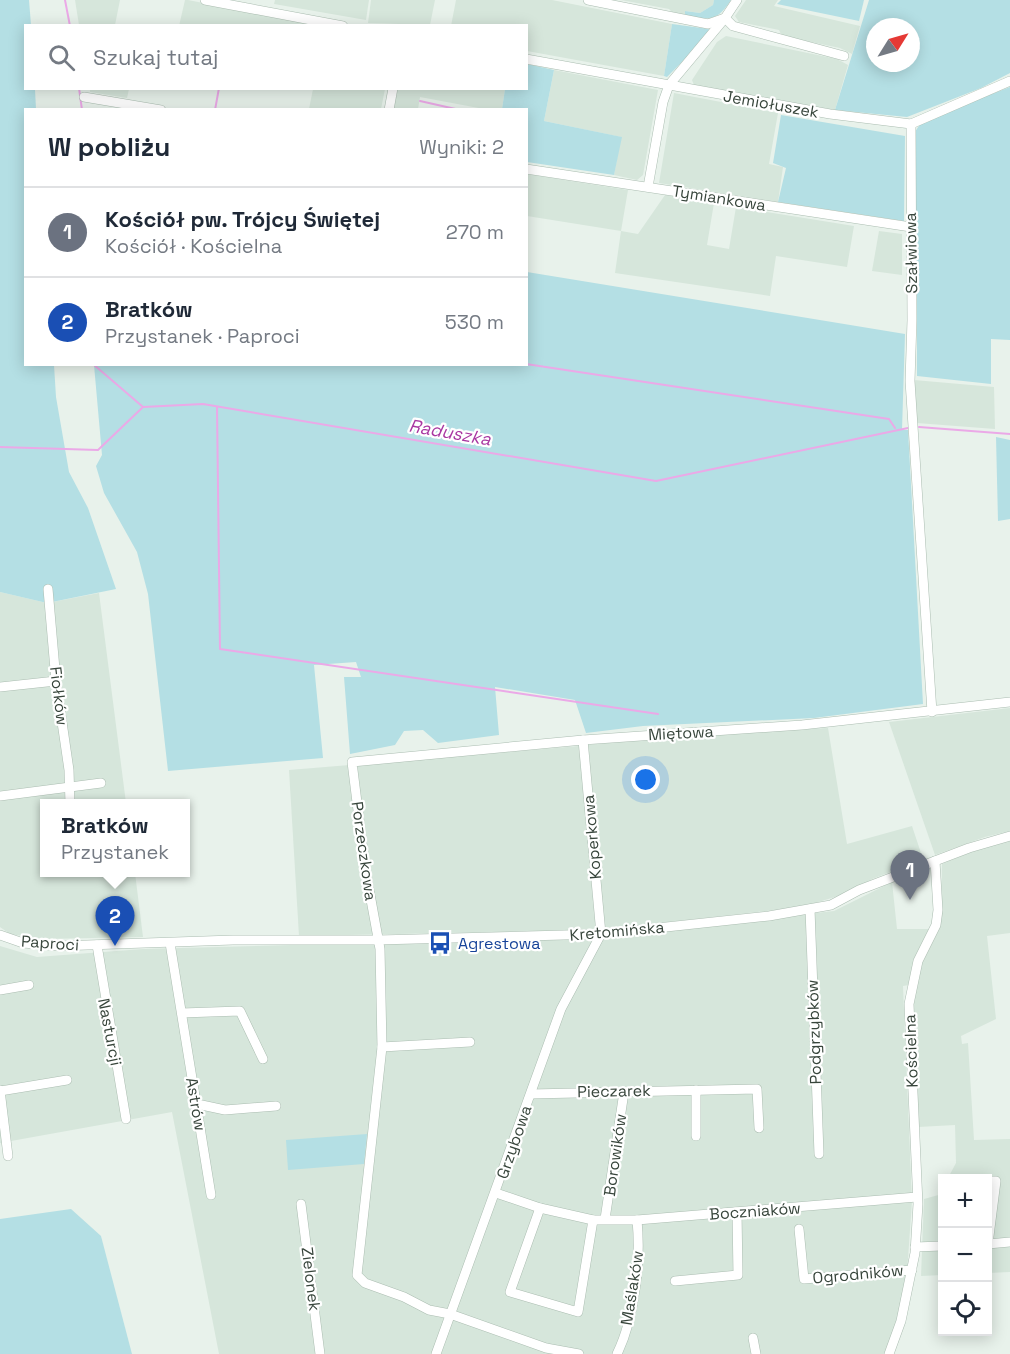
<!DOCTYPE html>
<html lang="pl">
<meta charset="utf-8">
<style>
body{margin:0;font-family:"Space Grotesk",sans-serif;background:#f2f2f3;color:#1f2937}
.controls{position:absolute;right:18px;bottom:18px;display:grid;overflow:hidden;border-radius:0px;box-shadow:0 3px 15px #0003}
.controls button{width:54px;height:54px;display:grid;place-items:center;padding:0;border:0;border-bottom:2px solid #e0e1e3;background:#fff;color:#1f2937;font:30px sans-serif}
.compass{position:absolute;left:866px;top:18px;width:54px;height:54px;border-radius:50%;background:#fff;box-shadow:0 3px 15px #0003;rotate:53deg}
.you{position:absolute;left:646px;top:780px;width:21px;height:21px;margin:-15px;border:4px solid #fff;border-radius:50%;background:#1a73e8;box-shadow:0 0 0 9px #1a73e833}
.badge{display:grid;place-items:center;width:39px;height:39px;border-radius:50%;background:#2563eb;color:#fff;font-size:20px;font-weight:700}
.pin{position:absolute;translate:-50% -50px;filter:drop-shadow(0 2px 3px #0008)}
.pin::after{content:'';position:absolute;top:32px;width:21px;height:18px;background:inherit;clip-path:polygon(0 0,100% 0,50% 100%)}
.popup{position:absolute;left:40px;top:799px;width:150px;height:78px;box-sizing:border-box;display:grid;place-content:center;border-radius:0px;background:#fff;filter:drop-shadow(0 2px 4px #0005);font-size:20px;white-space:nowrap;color:#747a83}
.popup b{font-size:22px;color:#1f2937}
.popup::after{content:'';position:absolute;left:50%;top:100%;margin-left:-12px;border:12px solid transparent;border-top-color:#fff}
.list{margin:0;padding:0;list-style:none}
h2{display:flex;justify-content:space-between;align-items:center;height:78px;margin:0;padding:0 24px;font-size:26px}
h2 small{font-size:20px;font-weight:400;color:#747a83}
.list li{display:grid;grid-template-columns:39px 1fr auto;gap:18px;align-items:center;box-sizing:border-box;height:90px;padding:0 24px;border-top:2px solid #e0e1e3}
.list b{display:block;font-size:22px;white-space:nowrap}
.list p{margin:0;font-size:20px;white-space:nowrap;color:#747a83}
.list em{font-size:20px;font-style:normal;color:#747a83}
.icon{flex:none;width:33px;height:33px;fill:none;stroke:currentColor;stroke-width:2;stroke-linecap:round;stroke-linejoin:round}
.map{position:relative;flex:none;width:1010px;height:1354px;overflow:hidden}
.search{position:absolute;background:#fff;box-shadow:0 3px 15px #0003;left:24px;top:24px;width:504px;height:66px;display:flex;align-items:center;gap:15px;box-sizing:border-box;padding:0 21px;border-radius:0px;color:#747a83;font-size:22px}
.panel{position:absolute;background:#fff;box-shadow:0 3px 15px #0003;left:24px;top:108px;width:504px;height:258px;border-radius:0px}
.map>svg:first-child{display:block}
.residential{fill:#d6e6db}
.green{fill:#b4dfe4;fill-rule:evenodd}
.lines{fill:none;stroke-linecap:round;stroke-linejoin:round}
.stream{stroke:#eba9e7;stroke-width:2}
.minor-casing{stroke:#abbdb1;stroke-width:10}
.minor{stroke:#fff;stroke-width:9}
.labels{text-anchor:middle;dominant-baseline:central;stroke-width:4.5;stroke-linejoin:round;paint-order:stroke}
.street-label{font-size:16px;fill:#37453b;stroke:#fff}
.transit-label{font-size:16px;fill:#164399;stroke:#fff;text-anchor:start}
.water-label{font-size:18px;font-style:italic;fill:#a938a2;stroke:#fff}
</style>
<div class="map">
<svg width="1010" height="1354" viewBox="0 0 1010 1354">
<rect width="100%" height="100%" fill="#e8f2eb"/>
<g class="residential">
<polygon points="75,0 120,0 115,25 79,25"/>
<polygon points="185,0 188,0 319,26 179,26"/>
<polygon points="275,0 369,0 366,20 274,4"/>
<polygon points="371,0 435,0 430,25 368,23"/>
<polygon points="456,0 552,0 672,24 664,76 527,51 526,26 451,26"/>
<polygon points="621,0 714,0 713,5 700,13 685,11 685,16 673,13 669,9"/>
<polygon points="746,0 778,0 774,6 860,26 852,54 840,48 782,36 779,30 739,22 735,16"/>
<polygon points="726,36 837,59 848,65 835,110 694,85 692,80 717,42"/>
<polygon points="554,70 658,90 643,175 637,180 614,175 621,137 544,121"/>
<polygon points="90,89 90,88 129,89 127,98 90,92"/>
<polygon points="313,89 313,88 385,89 381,109 309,109"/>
<polygon points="398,89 505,89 502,109 484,109 420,97 418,109 393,110"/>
<polygon points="674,93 778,113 769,164 783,167 778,202 659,183"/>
<polygon points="526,174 628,190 621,231 638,234 665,195 714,203 707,245 729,249 736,207 854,226 847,267 776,256 770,296 615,273 621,231 527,216"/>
<polygon points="879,231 902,234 902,275 872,271"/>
<polygon points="914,380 994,387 995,429 917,423"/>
<polygon points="0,592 47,603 99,593 126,803 45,804 45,872 135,873 143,937 42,939 10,934 0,927"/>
<polygon points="1010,708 1010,831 985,837 935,855 889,722"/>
<polygon points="828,728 847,844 912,826 922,856 919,861 872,879 848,893 802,907 604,929 588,745 658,737"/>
<polygon points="579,746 596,930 299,936 289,770"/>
<polygon points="1010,840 1010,933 987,936 996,1019 961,1036 962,1044 968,1043 974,1140 1010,1139 1010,1272 988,1273 988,1178 948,1178 956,1163 955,1125 918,1127 914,1003 923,957 941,917 942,864 981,848"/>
<polygon points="892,882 897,929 931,929 909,985 903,986 912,1201 907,1273 896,1323 884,1354 219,1354 172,1112 0,1143 0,946 37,957 143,949 585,937 834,911"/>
<polygon points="942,1194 942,1275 921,1276 924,1199"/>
</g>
<g class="green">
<polygon points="0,0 29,0 31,25 26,26 26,88 35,89 36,109 26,110 26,364 54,365 56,397 69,472 88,508 116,589 47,603 0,592"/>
<path d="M 714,0 L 731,0 C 716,23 709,19 685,16 L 685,11 L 700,13 L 713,5 Z"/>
<polygon points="781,0 864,0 859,21 777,4"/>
<path d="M 869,0 L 1010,0 L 1010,73 L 981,88 L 907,117 L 835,110 ZM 875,27 L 911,27 L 911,63 L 875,63 Z"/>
<polygon points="672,24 709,29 704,40 667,77 664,76"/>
<polygon points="527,64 554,70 544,121 622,137 614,175 527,162 526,110 502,109 505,89 526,88"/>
<polygon points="1010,87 1010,340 991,339 991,384 917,376 917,233 913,135 922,121"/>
<polygon points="781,115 905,136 904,221 778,202 786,168 773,163"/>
<polygon points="527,272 905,334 902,430 908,430 923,704 814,718 643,726 586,733 575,700 495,687 499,735 438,743 423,730 404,731 395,745 350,754 344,677 361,677 356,662 314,665 323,758 168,771 148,594 137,552 104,493 96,466 102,455 94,365 526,364"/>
<polygon points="996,437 1010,440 1010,519 998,521"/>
<polygon points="367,1134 364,1164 288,1170 286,1140"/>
<polygon points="71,1209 101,1236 132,1354 0,1354 0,1219"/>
</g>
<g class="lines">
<g class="stream">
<polyline points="65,0 70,26"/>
<polyline points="79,88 82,110"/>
<polyline points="420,101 460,110"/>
<polyline points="215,110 219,88"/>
<polyline points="93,364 143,407"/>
<polyline points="526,364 889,419 895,428"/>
<polyline points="217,407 220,649 658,714"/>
<polyline points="919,427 1010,434"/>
<polyline points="0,447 98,450 143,407 203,404 656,481 908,428"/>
</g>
<g class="minor-casing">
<g id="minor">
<polyline points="205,0 343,26"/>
<polyline points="588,0 708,24 725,18"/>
<polyline points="737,0 725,18 733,26 844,56"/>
<polyline points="526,59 830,114 911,124 1010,81"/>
<polyline points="84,97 161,110"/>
<polyline points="389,110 393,88"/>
<polyline points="911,124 912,320 910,381 932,712"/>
<polyline points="526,169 911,227"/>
<polyline points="648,187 663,102 669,85 725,18"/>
<polyline points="48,589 56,681 69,770 70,804"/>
<polyline points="0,687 56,681"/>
<polyline points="0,796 101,783"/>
<polyline points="810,909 819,1154"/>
<polyline points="0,935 23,943 58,946 233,940 378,940 601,934 769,916 831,905 859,890 969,848 1010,836"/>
<polyline points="170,943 211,1195"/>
<polyline points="97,945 126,1119"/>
<polyline points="0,990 29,985"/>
<polyline points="182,1013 240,1011 263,1059"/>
<polyline points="382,1047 470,1042"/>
<polyline points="0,1090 8,1156"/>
<polyline points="0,1091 67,1080"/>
<polyline points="531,1094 757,1089 759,1128"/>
<polyline points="197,1104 225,1110 276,1106"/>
<polyline points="696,1136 696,1090"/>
<polyline points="988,1181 996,1181 988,1244"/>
<polyline points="496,1193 540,1208 593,1220 637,1220 917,1197"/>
<polyline points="301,1204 320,1354"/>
<polyline points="540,1208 510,1292 578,1312 593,1220"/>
<polyline points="605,1219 624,1092"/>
<polyline points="799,1229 804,1279 912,1270"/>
<polyline points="988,1244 1010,1242"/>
<polyline points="915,1247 942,1246"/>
<polyline points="675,1281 738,1275 737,1212"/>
<polyline points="753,1338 756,1354"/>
<polyline points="436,1354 561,1009 601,934 583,740"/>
<polyline points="579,1354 546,1348 450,1314 429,1310 404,1297 365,1283 357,1275 382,1047 380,949 365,867 352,762 583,740 802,725 1010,702"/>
<path d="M 617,1354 C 635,1317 641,1260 637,1220"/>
<polyline points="889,1354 901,1321 915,1253 918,1204 909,1004 918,961 936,925 938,910 935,861"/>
</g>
</g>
<use href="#minor" class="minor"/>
</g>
<defs>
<g id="bus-bare" transform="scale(1.8)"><path d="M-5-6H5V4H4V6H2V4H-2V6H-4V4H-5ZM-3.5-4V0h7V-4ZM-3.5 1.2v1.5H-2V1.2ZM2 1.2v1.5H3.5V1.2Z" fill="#1a4fb4" stroke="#fff" stroke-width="2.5" paint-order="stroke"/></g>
</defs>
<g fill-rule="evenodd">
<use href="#bus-bare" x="440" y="943"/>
</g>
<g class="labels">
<g class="street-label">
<text transform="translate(771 104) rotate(10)">Jemiołuszek</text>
<text transform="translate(719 198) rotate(9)">Tymiankowa</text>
<text transform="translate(911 253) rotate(-91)">Szałwiowa</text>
<text transform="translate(59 696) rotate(83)">Fiołków</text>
<text transform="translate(681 733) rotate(-3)">Miętowa</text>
<text transform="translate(592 837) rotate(-95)">Koperkowa</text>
<text transform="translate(364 851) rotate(82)">Porzeczkowa</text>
<text transform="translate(617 931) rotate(-5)">Kretomińska</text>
<text transform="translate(50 943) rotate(4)">Paproci</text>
<text transform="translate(110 1032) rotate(79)">Nasturcji</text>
<text transform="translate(814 1032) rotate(-92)">Podgrzybków</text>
<text transform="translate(911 1051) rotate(-92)">Kościelna</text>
<text transform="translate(614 1091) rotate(-1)">Pieczarek</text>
<text transform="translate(196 1104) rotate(80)">Astrów</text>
<text transform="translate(514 1142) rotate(-71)">Grzybowa</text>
<text transform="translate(615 1155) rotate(-82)">Borowików</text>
<text transform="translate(755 1211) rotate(-4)">Boczniaków</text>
<text transform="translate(858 1274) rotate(-5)">Ogrodników</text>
<text transform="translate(311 1279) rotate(83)">Zielonek</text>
<text transform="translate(632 1288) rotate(-81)">Maślaków</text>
</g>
<g class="transit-label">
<text x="458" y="943">Agrestowa</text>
</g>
<g class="water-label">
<text transform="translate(450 432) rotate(10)">Raduszka</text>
</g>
</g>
</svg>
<div class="controls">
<button>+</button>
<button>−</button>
<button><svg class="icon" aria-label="locate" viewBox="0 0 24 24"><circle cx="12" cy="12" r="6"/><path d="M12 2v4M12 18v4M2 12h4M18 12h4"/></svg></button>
</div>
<svg class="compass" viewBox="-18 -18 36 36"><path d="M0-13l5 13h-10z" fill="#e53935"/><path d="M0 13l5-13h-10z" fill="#747a83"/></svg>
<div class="you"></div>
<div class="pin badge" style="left:910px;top:900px;background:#6b7280">1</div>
<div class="pin badge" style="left:115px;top:946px;background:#1a4fb4">2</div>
<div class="popup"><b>Bratków</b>Przystanek</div>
<div class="search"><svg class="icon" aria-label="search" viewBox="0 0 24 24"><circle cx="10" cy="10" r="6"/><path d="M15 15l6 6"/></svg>Szukaj tutaj</div>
<section class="panel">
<h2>W pobliżu<small>Wyniki: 2</small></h2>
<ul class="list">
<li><span class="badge" style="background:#6b7280">1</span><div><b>Kościół pw. Trójcy Świętej</b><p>Kościół · Kościelna</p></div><em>270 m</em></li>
<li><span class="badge" style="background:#1a4fb4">2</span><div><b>Bratków</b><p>Przystanek · Paproci</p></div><em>530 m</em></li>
</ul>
</section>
</div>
